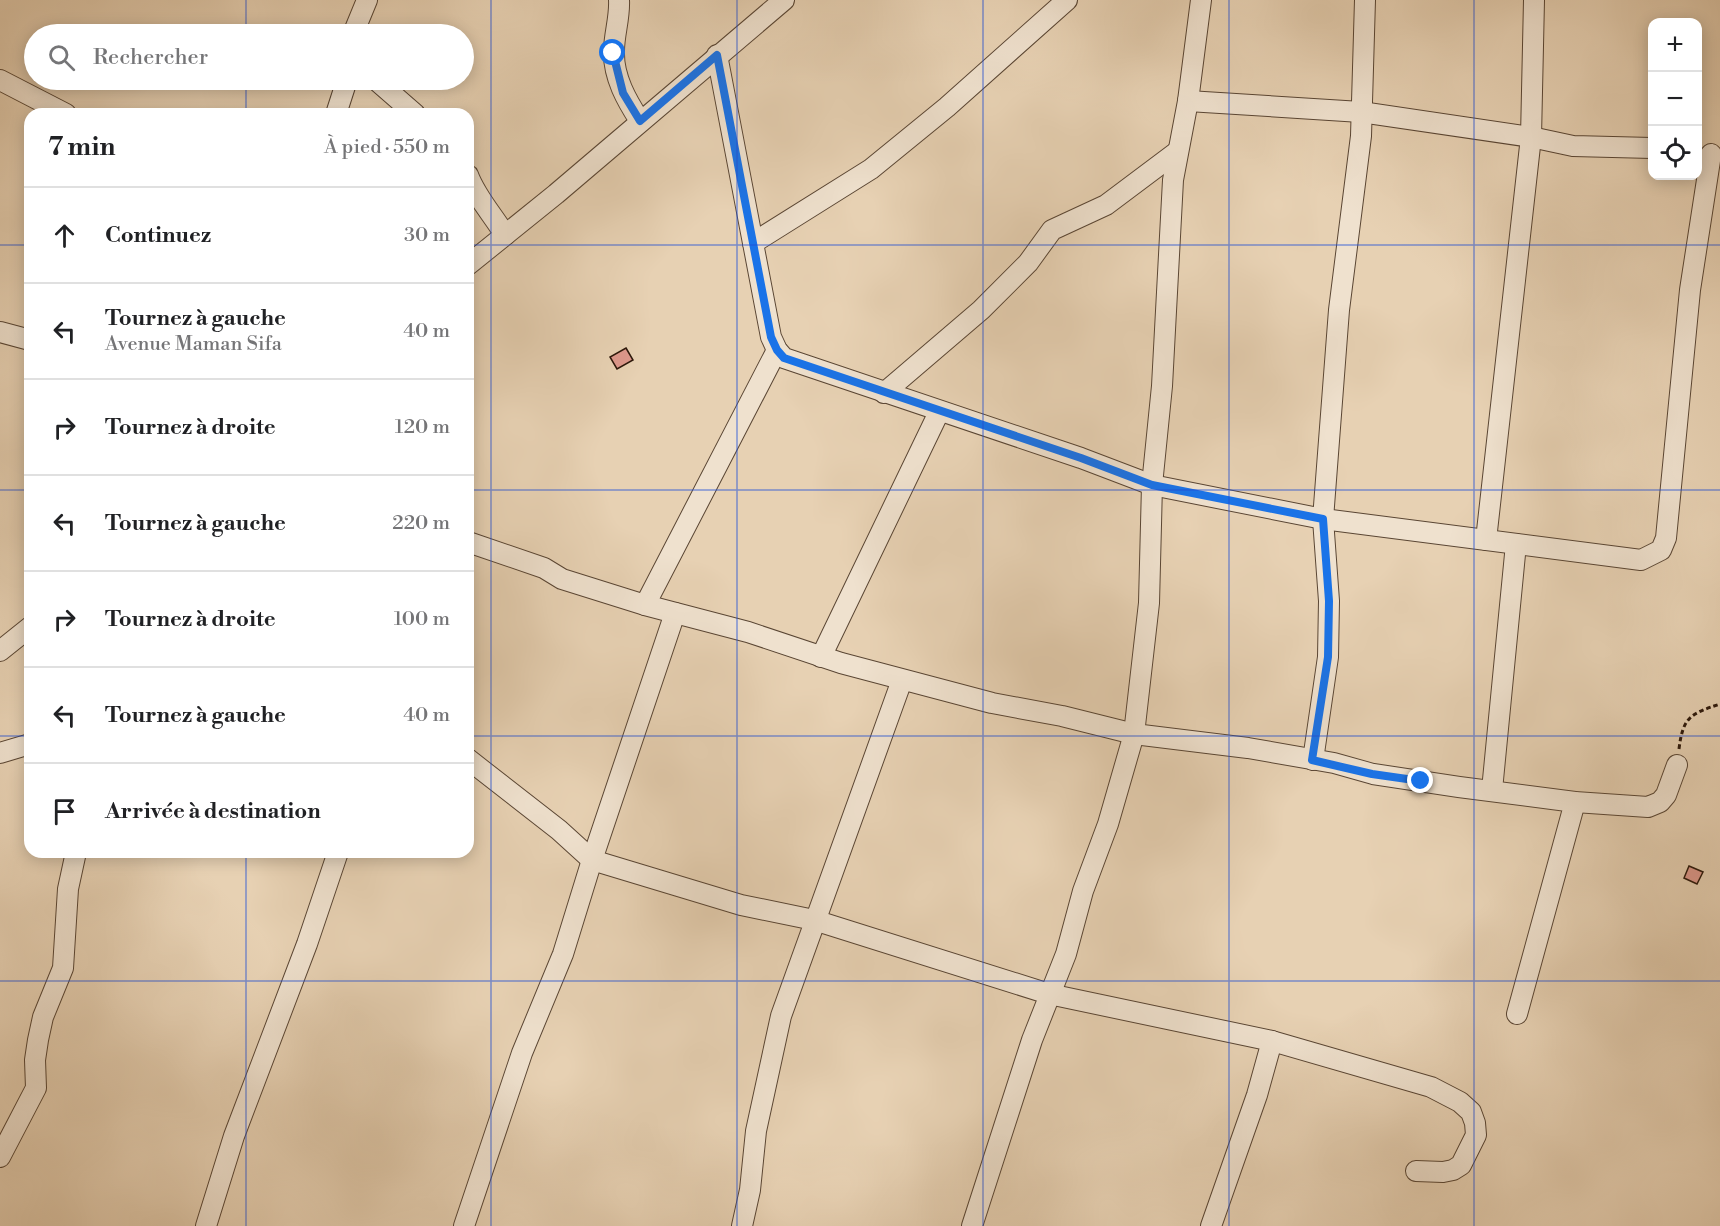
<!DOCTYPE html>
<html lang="fr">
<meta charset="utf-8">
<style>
body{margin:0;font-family:"Libre Bodoni",serif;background:#f6f6f6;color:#202124}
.controls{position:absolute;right:18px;top:18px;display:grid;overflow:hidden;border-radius:12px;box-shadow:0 3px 15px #0003}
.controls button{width:54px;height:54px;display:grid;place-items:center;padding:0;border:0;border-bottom:2px solid #e0e0e0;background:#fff;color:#202124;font:30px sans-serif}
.stop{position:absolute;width:18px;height:18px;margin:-14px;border:4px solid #1a73e8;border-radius:50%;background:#fff}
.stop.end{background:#1a73e8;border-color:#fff;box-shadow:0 2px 6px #0008}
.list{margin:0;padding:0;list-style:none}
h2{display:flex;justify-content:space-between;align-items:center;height:78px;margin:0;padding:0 24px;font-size:26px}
h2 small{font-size:20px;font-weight:400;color:#757577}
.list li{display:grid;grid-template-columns:39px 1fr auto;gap:18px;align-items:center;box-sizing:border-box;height:96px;padding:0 24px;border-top:2px solid #e0e0e0}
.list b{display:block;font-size:22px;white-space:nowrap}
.list p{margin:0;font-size:20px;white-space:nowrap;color:#757577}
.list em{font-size:20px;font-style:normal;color:#757577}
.icon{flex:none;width:33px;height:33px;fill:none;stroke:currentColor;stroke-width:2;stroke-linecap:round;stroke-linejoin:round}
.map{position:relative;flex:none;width:1720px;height:1226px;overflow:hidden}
.search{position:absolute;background:#fff;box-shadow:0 3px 15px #0003;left:24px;top:24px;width:450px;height:66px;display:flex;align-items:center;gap:15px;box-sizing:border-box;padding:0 21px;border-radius:33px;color:#757577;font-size:22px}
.panel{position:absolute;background:#fff;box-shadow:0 3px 15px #0003;left:24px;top:108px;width:450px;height:750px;border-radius:18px}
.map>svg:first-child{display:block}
.building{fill:#dd988c;stroke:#2b170a;stroke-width:1.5}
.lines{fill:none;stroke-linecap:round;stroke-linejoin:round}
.minor-casing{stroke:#5a4634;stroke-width:22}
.path{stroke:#2b170a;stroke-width:3;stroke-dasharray:4.5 3;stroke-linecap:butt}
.minor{stroke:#efe1ce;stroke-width:20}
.route{stroke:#1a73e8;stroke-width:8}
.grid{fill:none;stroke:#1d4ed8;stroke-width:1.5;stroke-opacity:0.55}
</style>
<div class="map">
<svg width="1720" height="1226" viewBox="0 0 1720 1226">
<rect width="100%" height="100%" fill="#e7d1b3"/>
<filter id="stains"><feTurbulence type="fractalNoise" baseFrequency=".00333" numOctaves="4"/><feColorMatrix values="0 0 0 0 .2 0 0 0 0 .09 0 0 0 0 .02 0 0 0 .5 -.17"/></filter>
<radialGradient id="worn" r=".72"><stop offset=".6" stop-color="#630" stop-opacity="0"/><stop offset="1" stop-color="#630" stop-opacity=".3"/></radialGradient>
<g class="building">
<polygon points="626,348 633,360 617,369 610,357"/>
<polygon points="1689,866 1703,872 1697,884 1684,878"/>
</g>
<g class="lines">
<g class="minor-casing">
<g id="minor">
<path d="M 619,0 C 620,18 614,34 614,51 C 613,77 627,101 640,121"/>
<polyline points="353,34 367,0"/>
<polyline points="717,55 771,337 777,350 784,358 1081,458 1152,485 1323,519 1641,560 1661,550 1666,538 1690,290 1711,154"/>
<polyline points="0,80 66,114"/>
<polyline points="376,80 415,114"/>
<polyline points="1188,101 1361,112 1531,137 1573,146 1652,148"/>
<polyline points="336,114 347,80"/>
<path d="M 468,175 C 476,197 493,215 505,235"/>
<polyline points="753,243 871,169 947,107 1067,0"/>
<polyline points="468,265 556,194 784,0"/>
<polyline points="0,332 30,340"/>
<polyline points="884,393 981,310 1028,263 1052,230 1106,205 1178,151"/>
<polyline points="1486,540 1531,137 1534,0"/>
<polyline points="468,542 544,568 562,579 645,605 748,632 841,663 992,703 1062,716 1134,734 1248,748 1334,763 1373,774 1459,787 1575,802 1648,807 1660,802 1666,795 1677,765"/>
<polyline points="645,605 777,350"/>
<polyline points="0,651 30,627"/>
<polyline points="821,657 939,412"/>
<polyline points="0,753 30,744"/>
<polyline points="468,759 559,830 592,860 741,905 814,920 1049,994 1272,1041 1431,1087 1460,1102 1471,1112 1475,1123 1476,1135 1461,1165 1453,1170 1443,1172 1416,1171"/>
<polyline points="1313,760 1328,657 1329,601 1323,519 1339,310 1361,136 1365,0"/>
<polyline points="1492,790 1516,544"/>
<polyline points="1517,1014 1575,802"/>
<polyline points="0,1157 36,1088 35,1060 38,1040 43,1017 63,968 68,889 76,852"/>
<polyline points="206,1226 234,1136 307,944 338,852"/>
<polyline points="464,1226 522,1053 563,954 592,860 675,613"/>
<polyline points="742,1226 750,1190 756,1131 781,1016 902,680"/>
<polyline points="972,1226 1032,1040 1066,954 1083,891 1108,824 1134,734 1149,603 1152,485 1162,386 1173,180 1188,101 1201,0"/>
<polyline points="1211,1226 1257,1095 1272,1041"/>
</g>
</g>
<path class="path" d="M 1679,749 C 1683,717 1690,714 1720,704"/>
<use href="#minor" class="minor"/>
</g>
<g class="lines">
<polyline class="route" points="613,53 623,93 640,121 717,55 771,337 777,350 784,358 1081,458 1152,485 1323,519 1329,601 1328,657 1312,760 1372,774 1421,781"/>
</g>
<path class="grid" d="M 246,0 L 246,34M 491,0 L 491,1226M 737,0 L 737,1226M 983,0 L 983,1226M 1229,0 L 1229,1226M 1474,0 L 1474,1226M 246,80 L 246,114M 0,245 L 30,245M 468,245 L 1720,245M 0,490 L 30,490M 468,490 L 1720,490M 0,736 L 30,736M 468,736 L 1720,736M 246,852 L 246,1226M 0,981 L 1720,981"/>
<rect width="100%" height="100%" filter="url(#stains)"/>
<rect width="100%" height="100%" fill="url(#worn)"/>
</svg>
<div class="controls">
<button>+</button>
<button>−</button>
<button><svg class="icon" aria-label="locate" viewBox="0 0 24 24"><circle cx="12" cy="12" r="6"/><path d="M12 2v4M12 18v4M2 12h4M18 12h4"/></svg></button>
</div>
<div class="stop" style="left:613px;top:53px"></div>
<div class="stop end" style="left:1421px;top:781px"></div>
<div class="search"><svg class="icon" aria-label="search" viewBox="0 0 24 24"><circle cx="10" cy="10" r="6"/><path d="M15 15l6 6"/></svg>Rechercher</div>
<section class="panel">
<h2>7 min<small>À pied · 550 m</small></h2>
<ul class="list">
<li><svg class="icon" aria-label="ahead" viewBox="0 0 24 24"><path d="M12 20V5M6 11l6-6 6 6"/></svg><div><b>Continuez</b></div><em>30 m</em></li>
<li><svg class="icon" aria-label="left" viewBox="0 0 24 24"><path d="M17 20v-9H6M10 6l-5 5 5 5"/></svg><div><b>Tournez à gauche</b><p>Avenue Maman Sifa</p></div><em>40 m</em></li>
<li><svg class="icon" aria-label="right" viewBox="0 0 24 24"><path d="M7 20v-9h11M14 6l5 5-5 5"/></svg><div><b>Tournez à droite</b></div><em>120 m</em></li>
<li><svg class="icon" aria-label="left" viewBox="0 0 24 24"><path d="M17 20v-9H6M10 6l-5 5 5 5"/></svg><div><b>Tournez à gauche</b></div><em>220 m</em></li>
<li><svg class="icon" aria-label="right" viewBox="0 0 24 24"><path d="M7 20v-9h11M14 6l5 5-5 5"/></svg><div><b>Tournez à droite</b></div><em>100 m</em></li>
<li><svg class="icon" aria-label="left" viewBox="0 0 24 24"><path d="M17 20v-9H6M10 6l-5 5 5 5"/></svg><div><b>Tournez à gauche</b></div><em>40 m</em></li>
<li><svg class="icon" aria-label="arrive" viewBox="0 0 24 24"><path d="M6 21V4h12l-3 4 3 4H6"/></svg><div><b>Arrivée à destination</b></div></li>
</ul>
</section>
</div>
